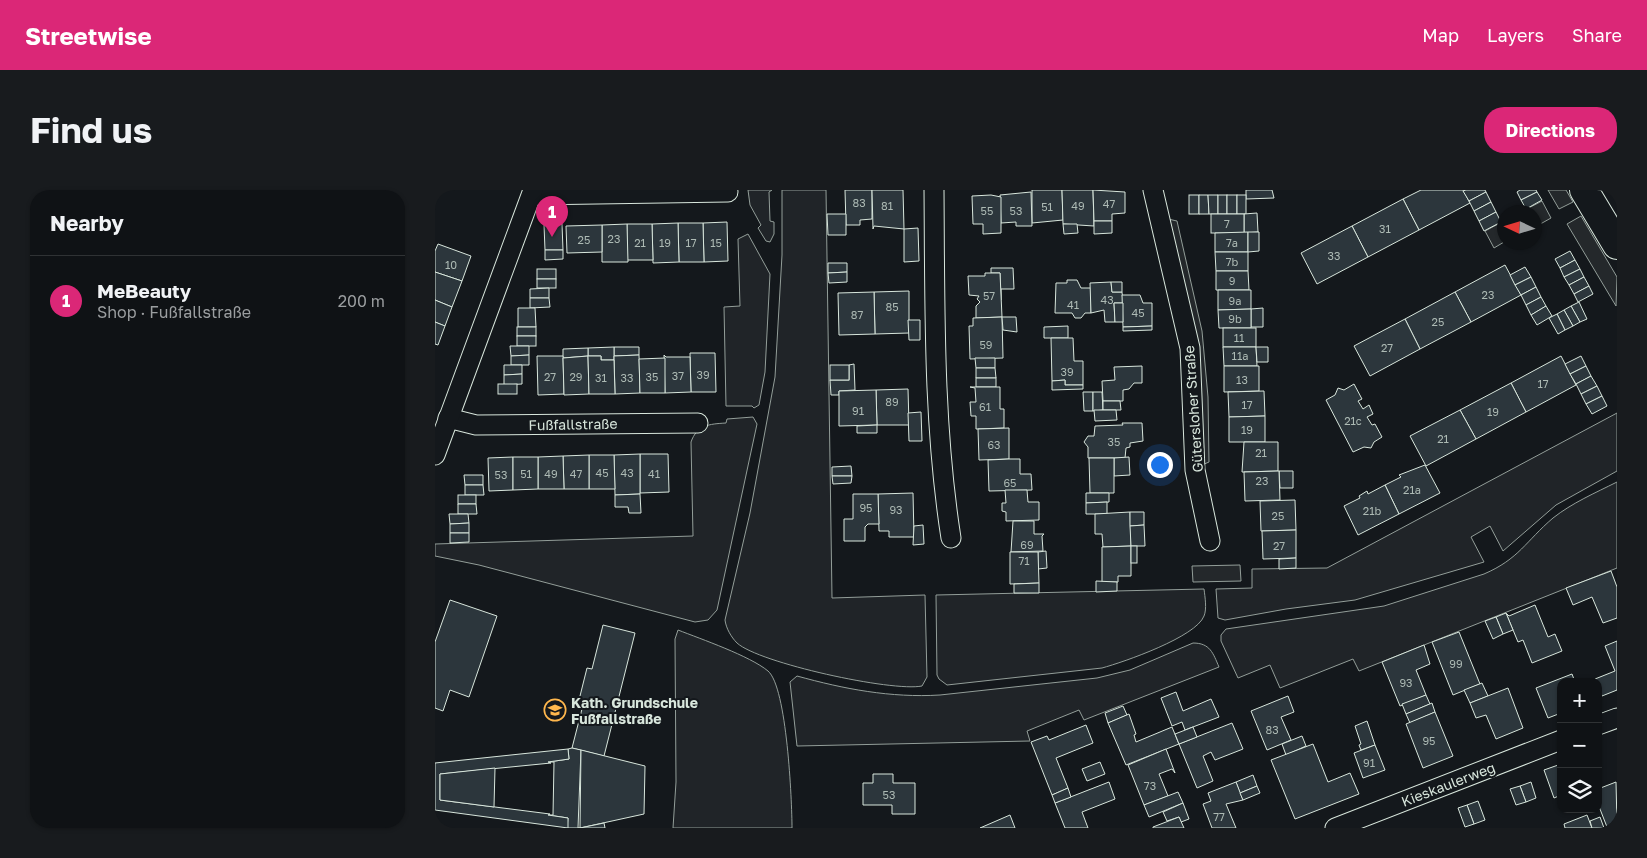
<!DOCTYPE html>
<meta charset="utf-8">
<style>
body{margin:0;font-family:"Golos Text",sans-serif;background:#181b1e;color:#f1f3f6}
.controls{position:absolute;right:15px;bottom:15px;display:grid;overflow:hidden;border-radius:10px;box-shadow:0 1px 4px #0004}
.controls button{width:45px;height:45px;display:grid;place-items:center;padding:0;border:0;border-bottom:1px solid #2f3234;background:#0f1215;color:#f1f3f6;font:25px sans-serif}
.compass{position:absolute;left:1062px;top:15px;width:45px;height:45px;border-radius:50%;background:#0f1215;box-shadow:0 1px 4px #0004;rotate:274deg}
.you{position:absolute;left:724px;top:274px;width:18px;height:18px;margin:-12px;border:4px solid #fff;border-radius:50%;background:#1a73e8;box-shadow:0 0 0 8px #1a73e833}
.badge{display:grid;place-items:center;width:32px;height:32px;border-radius:50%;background:#db2777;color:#fff;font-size:16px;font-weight:700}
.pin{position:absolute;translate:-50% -41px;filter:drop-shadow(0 1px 2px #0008)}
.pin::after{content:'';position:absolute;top:26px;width:18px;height:15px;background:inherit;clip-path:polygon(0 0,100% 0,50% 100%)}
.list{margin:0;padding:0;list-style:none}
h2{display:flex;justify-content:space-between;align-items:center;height:65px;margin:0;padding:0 20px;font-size:21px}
h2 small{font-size:16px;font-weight:400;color:#9b9ea0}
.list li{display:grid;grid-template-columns:32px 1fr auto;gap:15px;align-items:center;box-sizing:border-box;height:90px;padding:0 20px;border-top:1px solid #2f3234}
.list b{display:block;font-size:19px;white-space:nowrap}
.list p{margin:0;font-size:16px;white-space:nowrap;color:#9b9ea0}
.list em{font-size:16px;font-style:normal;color:#9b9ea0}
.icon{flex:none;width:28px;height:28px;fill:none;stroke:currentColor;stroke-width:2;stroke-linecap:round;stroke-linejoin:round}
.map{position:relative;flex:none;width:1182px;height:638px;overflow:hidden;border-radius:20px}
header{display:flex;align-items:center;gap:30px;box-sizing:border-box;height:70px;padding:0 25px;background:#db2777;color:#fff}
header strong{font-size:24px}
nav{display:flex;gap:28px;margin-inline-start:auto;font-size:18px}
.intro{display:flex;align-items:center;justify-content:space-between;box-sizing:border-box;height:120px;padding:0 30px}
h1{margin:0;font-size:35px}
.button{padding:12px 22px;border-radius:20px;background:#db2777;color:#fff;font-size:18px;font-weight:700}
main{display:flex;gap:30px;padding:0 30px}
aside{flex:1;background:#0f1215;border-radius:20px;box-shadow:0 1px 4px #0004}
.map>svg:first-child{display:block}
.green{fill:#202428;stroke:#939e99}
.parking{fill:#24282b;stroke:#939e99}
.building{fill:#2c363c;stroke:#d8e6dc}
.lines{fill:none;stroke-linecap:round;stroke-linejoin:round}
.street-casing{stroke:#d8e6dc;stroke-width:21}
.secondary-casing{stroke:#d8e6dc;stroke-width:30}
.street{stroke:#14181c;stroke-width:19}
.secondary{stroke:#14181c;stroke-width:28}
.labels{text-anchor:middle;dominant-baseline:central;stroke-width:4;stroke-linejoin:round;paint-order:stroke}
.number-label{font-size:11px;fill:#adbab4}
.street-label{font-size:14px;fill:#d8e6dc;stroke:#14181c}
.poi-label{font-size:14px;font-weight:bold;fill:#d8e6dc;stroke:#14181c;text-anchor:start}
</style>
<header>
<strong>Streetwise</strong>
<nav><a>Map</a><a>Layers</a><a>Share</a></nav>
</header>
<div class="intro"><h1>Find us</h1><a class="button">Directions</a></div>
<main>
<aside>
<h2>Nearby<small></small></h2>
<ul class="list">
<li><span class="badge">1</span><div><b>MeBeauty</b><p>Shop · Fußfallstraße</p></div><em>200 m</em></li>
</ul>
</aside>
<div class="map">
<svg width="1182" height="638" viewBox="0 0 1182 638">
<rect width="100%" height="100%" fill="#14181c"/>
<g class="green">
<polygon points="313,0 337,0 334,2 335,31 339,32 339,44 335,52 331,51 323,38 326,35 315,15"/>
<path d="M 347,0 L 391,0 L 397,408 L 490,405 L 492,487 L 487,496 C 457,502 324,473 302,453 C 296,447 291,438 290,430 L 315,323 L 340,187 L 347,65 Z"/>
<polygon points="313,44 335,84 330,182 324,215 319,218 317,216 291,216 289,117 305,116 303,49"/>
<polygon points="1182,223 1182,281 1121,315 1068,361 1055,336 1036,347 1049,372 920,410 851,419 790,430 783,428 781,399 817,398 817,379 892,378"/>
<path d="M 318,227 L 322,234 L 282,420 L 273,430 L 260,432 L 44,375 L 0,366 L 0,354 L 258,346 L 256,252 C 262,235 274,234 291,233 L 292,229 Z"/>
<path d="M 1182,292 L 1182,378 L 924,481 L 918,469 L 845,498 L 835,475 L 803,488 L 786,451 L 786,445 L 791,439 L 949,416 L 1049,384 C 1084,369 1091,351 1118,328 C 1137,313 1160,303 1182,292 Z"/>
<path d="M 769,399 C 770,407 772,419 769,426 C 761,447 689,472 667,478 L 512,495 L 504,489 L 502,485 L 501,405 Z"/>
<path d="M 243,440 C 266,449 315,466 333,481 C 352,497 357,611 357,638 L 238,638 L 241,592 L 240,449 Z"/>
<path d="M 758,453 C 775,453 778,463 784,477 L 649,530 L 644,520 L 592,541 L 595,551 L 362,556 L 355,492 L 362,486 C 409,499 456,508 505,505 L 662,488 L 695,480 Z"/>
</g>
<g class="parking">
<polygon points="1113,0 1131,0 1138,12 1124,19"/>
<polygon points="1107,11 1116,28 1100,37 1100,22 1086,22"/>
<polygon points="1146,26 1182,87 1181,116 1132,34"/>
<polygon points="733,29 742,31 767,141 773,207 774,272 767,275"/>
<polygon points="1069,31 1069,52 1059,58 1050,41"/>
<polygon points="805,375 806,391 758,392 757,376"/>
</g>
<g class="building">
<polygon points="410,0 437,0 437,29 425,30 425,35 411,35"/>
<polygon points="437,0 468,0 469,39 439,36 438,39"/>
<polygon points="597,0 627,0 628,30 597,33"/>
<polygon points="627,0 658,0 659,36 628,34"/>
<polygon points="658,0 690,2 690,23 677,24 677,31 659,31"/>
<polygon points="811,0 837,0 839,8 811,9"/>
<polygon points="986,0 1028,0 1035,13 984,40 968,9"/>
<polygon points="1031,0 1050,0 1051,2 1034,11 1028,1"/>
<polygon points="1085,0 1101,0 1102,2 1086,10 1082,2"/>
<polygon points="596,2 597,36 581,36 581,32 566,33 565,5"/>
<polygon points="1051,2 1056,12 1039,21 1034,11"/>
<polygon points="1102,2 1107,10 1091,19 1086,10"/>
<polygon points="556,5 566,7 566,43 548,44 548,34 538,34 537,6"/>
<rect x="754" y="5" width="10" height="19"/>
<polygon points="764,5 773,5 774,24 764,24"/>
<polygon points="773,5 783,5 783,24 774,24"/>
<rect x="783" y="5" width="9" height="19"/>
<rect x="792" y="5" width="10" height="19"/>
<rect x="802" y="5" width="9" height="19"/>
<polygon points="968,9 984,40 933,67 917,36"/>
<polygon points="1056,12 1061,22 1044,31 1039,21"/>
<polygon points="1061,22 1066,32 1049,41 1044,31"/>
<polygon points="822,23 823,42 809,43 809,24"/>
<polygon points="392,24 411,24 411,45 393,45"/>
<rect x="776" y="24" width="33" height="19"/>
<polygon points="659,31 677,31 677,43 659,44"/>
<polygon points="292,32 293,71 269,72 268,33"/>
<polygon points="243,33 268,33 269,72 244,72"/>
<polygon points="243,33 244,72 218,73 217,34"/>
<polygon points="127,34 128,60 110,60 109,35"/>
<polygon points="192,34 217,34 218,70 192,70"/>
<polygon points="192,34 193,72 167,72 167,35"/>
<polygon points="628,34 642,34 643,43 629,44"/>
<polygon points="167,35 167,62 132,63 131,36"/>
<polygon points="917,36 933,67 882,94 866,63"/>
<polygon points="483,38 484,71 469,72 469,39"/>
<polygon points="813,42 813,62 780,62 780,43"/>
<polygon points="813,42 824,42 824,61 813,62"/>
<polygon points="3,54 36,66 27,91 0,82 0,61"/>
<polygon points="110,60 128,60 128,69 110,70"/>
<polygon points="1135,61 1140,70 1125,78 1120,69"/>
<polygon points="780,62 813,62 813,81 781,81"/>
<polygon points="1140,70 1145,79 1129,87 1125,78"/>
<polygon points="393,73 412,73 412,82 393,83"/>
<polygon points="1070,75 1086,105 1036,132 1020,102"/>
<polygon points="1090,77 1096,87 1080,95 1075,85"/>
<polygon points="556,78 578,78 579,99 566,99 566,110 565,83 556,83"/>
<rect x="102" y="79" width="19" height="10"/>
<polygon points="1145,79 1149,87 1134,95 1129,87"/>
<polygon points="781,81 813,81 814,100 781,100"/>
<polygon points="0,82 27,91 17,117 0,110"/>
<polygon points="412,82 412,92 394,93 393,83"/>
<polygon points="550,83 565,83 567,127 541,128 541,116 545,112 542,109 544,106 534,105 533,86 550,86"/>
<polygon points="1096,87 1101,97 1086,105 1080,95"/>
<polygon points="1149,87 1154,96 1139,104 1134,95"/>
<rect x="102" y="89" width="19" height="9"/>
<polygon points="632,90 642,90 646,98 656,98 656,123 650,123 646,128 640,128 637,123 620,123 621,93 632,93"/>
<polygon points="676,92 677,102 687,102 688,113 679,113 680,132 670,132 669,120 656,123 655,93"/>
<polygon points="676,92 687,92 687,102 677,102"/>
<polygon points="1154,96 1158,104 1143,112 1139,104"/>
<polygon points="1101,97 1106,107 1091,115 1086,105"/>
<polygon points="114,98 114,108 95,108 95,99"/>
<polygon points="783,100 816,100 816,119 783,120"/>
<polygon points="474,101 474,143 440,144 439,102"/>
<polygon points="439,102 440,144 404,145 403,103"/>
<polygon points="1020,102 1036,132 985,159 970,129"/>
<polygon points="687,105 705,105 708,113 717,113 717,136 688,137"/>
<polygon points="1106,107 1111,116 1096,125 1091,115"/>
<polygon points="95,108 114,108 115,117 95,118"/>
<polygon points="0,110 17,117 10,136 0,132"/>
<polygon points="1144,112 1152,129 1145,132 1136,116"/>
<polygon points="679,113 688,113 688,132 680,132"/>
<polygon points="1111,116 1117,126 1102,135 1096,125"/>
<polygon points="1136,116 1145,132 1138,136 1129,120"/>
<polygon points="83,118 100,118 101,137 83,137"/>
<polygon points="828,118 828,137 816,137 816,119"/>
<polygon points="816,119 816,138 784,138 783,120"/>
<polygon points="1129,120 1138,136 1130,140 1122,124"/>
<polygon points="1122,124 1130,140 1123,144 1114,128"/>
<polygon points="567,127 568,168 535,169 534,136 538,136 538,128"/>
<polygon points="567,127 581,127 582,142 568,140"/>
<polygon points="970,129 985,159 935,186 919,156"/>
<polygon points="473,130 485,130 485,150 474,150"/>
<polygon points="0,132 10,136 3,155 0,154"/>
<polygon points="633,136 633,148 609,148 609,137"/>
<polygon points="717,136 717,140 688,141 688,137"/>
<rect x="82" y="137" width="19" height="9"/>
<rect x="788" y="138" width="33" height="19"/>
<rect x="82" y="146" width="19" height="10"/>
<polygon points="616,148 638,148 639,171 648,171 648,195 630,195 630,190 617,191"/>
<polygon points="75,156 94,156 94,165 76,166"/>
<polygon points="179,157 204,157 204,165 179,166"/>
<polygon points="179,157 179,170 166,170 166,166 153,166 153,158"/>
<polygon points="788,157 821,157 822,176 789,176"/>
<polygon points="821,157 833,157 833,172 822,172"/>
<polygon points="153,158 153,166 128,168 128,159"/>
<polygon points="255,163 280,163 281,202 256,202"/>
<polygon points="94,165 94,175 76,175 76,166"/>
<polygon points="204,165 205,203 180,204 179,166"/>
<polygon points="229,165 231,167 255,167 256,202 230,203"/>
<polygon points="102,166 128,166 129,204 103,205"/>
<polygon points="153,166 154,204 129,205 128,168"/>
<polygon points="153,166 166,166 166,170 179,170 180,204 154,204"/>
<polygon points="1126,166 1141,195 1091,222 1076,193"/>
<polygon points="1146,166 1151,176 1135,184 1130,174"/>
<polygon points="230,168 230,203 205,203 204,169"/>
<polygon points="540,168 560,168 560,178 541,178"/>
<polygon points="419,174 420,200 404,201 404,205 396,205 395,190 414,190 414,175"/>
<polygon points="69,175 87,175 87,184 69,185"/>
<rect x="395" y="175" width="19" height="15"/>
<polygon points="707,176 707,193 699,193 694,199 688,200 688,211 668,211 667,191 680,190 679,177"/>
<polygon points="789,176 824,176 824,201 789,202"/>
<polygon points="1151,176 1156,186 1141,194 1135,184"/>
<polygon points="541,178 560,178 561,188 541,188"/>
<polygon points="87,184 87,194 69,195 69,185"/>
<polygon points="1156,186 1162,196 1146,204 1141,194"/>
<rect x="541" y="188" width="20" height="9"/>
<polygon points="630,190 630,195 648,195 648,199 617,200 617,191"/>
<polygon points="1076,193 1091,222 1041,249 1025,220"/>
<rect x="63" y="194" width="19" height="10"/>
<polygon points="919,194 927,209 923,211 928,219 934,215 938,224 932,227 937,235 940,234 947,247 939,252 936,258 929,257 918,262 891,210 900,205 903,198 909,200"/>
<polygon points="1162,196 1167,206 1151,214 1146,204"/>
<polygon points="535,197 565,197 565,219 569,219 569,238 541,239 541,226 536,226 535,212 541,212 540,198"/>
<polygon points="473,199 474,235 442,235 441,200"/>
<polygon points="441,200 442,235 404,236 404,201"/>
<polygon points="829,201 830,226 794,227 793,202"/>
<polygon points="648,202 658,202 658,221 649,221"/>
<polygon points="658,202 667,202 668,220 658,221"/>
<polygon points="1167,206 1172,216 1157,224 1151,214"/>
<polygon points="668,211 685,211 686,220 668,220"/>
<polygon points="659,220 681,220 682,230 660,231"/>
<polygon points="1025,220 1041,249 991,276 975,246"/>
<polygon points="486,222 487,251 474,251 473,223"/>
<polygon points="830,226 830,252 794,252 794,227"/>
<polygon points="687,233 707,233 708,251 695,253 695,257 691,258 690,268 653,268 653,257 649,252 653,246 659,246 660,236 688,235"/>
<polygon points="442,235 442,243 422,243 422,236"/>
<polygon points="574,238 574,269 544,270 543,239"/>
<polygon points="809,252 843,252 843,281 807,282"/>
<polygon points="205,264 233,264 234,302 205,303"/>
<polygon points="205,264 205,304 180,305 179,265"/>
<polygon points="154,265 179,265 180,299 154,299"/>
<polygon points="154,265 154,299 129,299 128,266"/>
<polygon points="128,266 129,299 103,299 103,267"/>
<polygon points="78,267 78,300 54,301 53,268"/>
<polygon points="78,267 103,267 103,299 78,300"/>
<polygon points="694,267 695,285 679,286 679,268"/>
<polygon points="654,268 679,268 679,303 655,303"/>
<polygon points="574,269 585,269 585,284 596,284 597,300 554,301 553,270"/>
<polygon points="990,275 1005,303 964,324 950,295 966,287 964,285"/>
<polygon points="416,276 417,286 397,286 397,277"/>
<polygon points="844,281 858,281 858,298 845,298"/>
<polygon points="844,281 845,310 810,311 809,282"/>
<polygon points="29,285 48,285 48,295 30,295"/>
<polygon points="397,286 417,286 416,293 398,294"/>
<polygon points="30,295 48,295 49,305 30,305"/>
<polygon points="950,295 964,324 923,345 909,316 925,308 924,306 932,301 933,304"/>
<polygon points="570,300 592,300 593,312 604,312 604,330 571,331 571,322 567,321 567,313 571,313"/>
<polygon points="478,303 479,347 454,347 454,341 444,341 443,304"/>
<polygon points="651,303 674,303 674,312 651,313"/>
<polygon points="205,304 206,323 194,323 193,317 180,317 180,305"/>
<polygon points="418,304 443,304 444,334 433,334 430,337 430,351 409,351 409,329 418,329"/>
<rect x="23" y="305" width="18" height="9"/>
<polygon points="860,310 861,340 826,341 825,311"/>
<polygon points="672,312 672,324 651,324 651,313"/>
<polygon points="23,314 41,314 42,324 23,324"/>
<polygon points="695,322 696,356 668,357 667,344 660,344 660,324"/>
<polygon points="695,322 709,322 709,335 695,336"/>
<polygon points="14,324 33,324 34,333 15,334"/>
<polygon points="578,331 599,331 599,344 609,344 607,346 608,361 576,362"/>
<polygon points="34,333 34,343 15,343 15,334"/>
<polygon points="488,335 489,354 478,355 479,336"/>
<polygon points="709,335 710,356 696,356 695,336"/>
<polygon points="861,340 861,368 828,369 827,341"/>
<polygon points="15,343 34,343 34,352 15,353"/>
<polygon points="696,356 696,386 683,386 683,392 667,392 667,357"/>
<rect x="696" y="356" width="6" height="17"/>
<polygon points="611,361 612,378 603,379 603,362"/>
<polygon points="575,362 603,362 604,393 575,394"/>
<polygon points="861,368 861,378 844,379 844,369"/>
<polygon points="1176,381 1182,397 1182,428 1168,433 1157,407 1138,415 1131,398"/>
<polygon points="661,391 682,392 682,401 661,402"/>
<polygon points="604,393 604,403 579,403 579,394"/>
<polygon points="15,410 62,426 34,507 15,500 8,521 0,518 0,452"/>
<polygon points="1100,415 1113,447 1120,444 1127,461 1097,473 1088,450 1083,452 1071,423 1074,426"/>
<polygon points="1071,423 1078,440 1068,444 1061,427"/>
<polygon points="1061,427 1068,444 1058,449 1050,431"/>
<polygon points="168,435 200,443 169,566 137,558 148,515 143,514 152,478 157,479"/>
<polygon points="1024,442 1045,494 1018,505 997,452"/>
<polygon points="1182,451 1182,500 1167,506 1163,492 1160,489 1180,481 1170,456"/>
<polygon points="989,455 995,474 981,480 991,505 965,516 947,472"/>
<polygon points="1137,484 1140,492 1126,492 1126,523 1113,528 1101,498"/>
<polygon points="1047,493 1053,506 1035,513 1029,500"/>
<polygon points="1073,498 1088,538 1061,549 1051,525 1041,528 1035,513"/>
<polygon points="741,502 748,521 776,509 784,527 750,540 747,532 737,536 726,508"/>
<polygon points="991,505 995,514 971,524 967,514"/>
<polygon points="853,506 859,522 846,527 856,550 832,560 816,521"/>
<polygon points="997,513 1000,522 975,533 971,524"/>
<polygon points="688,516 692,525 673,533 670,523"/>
<polygon points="1000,522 1018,566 988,578 971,534"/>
<polygon points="694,524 701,544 699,545 701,552 737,537 744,554 691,575 673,533"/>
<polygon points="932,531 940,555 926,560 924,555 926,554 920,536"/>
<polygon points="797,533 808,559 780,570 776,562 768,566 778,591 762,598 744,554"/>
<polygon points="651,535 658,553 621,568 633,598 617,605 596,552 612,546 614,550"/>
<polygon points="758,537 762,547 744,554 740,544"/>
<polygon points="867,546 871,556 851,565 847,554"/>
<polygon points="878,554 893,592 915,583 924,604 860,629 836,570"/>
<polygon points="940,555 950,580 928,588 919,563"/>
<polygon points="137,558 146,560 143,638 132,638 133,628 113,625 118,625 119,572 113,572 134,569 133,559"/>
<polygon points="133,559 134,569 113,572 116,573 5,584 5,610 115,624 113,625 133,628 133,638 0,620 0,573"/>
<polygon points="731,559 740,583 737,579 724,584 733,606 709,615 693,575"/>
<polygon points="146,560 210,576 209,624 145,638"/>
<polygon points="665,572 670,584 652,591 647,579"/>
<polygon points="1126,574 1126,605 1119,608 1109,580"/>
<polygon points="60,578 59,617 5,610 5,584"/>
<polygon points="438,584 458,584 458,593 480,593 480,624 457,624 457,615 428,615 428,593 438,593"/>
<polygon points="818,585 822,596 805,603 801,592"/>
<polygon points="674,592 680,609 647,622 653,638 630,638 620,613"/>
<polygon points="801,592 808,610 791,614 801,638 777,638 768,614 776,611 773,603"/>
<polygon points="1096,592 1101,608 1091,612 1085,596"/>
<polygon points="1181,592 1182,634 1172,637 1163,614 1163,599"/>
<polygon points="822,596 825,603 808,610 805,603"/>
<polygon points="1085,596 1091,612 1081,615 1075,599"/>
<polygon points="633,598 636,607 620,613 617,605"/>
<polygon points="743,602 748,613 714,627 709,615"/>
<polygon points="1043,611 1050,630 1039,634 1032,615"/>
<polygon points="748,613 754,629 746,632 744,627 732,631 728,622"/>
<polygon points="1032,615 1039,634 1030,637 1023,618"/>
<polygon points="575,625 580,638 545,638"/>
<polygon points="1152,625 1157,638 1130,638 1129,634"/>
<polygon points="744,627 749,638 718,638 718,637"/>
<polygon points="1165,627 1169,638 1157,638 1155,631"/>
<polygon points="169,633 170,638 143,638 145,638"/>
</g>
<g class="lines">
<g class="street-casing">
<g id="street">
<path d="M 499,0 C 500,116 498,233 516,348"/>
<polyline points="718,0 755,158 760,280 775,351"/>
<polyline points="97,5 293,2"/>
<polyline points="13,228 41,235 263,233"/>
<polyline points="0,265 98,0"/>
<polyline points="1163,535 1182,528"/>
<polyline points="900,638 1126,550"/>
</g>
</g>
<g class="secondary-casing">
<polyline id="secondary" points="1149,0 1182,55"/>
</g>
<use href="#street" class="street"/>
<use href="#secondary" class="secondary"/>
</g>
<defs>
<g id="school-ring" transform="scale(1.125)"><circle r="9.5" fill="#14181c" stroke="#ffb74d" stroke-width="1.5"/><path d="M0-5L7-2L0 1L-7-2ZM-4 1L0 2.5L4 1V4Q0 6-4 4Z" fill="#ffb74d"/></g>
</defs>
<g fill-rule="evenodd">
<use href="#school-ring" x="120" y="520"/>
</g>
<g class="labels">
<g class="number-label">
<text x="424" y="12">83</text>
<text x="674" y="13">47</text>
<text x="452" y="15">81</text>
<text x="643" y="15">49</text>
<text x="612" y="16">51</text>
<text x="552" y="20">55</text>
<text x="581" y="20">53</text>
<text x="792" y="33">7</text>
<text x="950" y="38">31</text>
<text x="179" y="48">23</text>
<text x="149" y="49">25</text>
<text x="205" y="52">21</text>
<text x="230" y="52">19</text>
<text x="256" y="52">17</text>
<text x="281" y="52">15</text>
<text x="797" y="52">7a</text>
<text x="899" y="65">33</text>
<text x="797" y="71">7b</text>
<text x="16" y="74">10</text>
<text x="797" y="90">9</text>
<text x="1053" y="104">23</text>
<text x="554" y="105">57</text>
<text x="672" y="109">43</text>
<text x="800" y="110">9a</text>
<text x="638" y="114">41</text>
<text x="457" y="116">85</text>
<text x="703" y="122">45</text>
<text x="422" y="124">87</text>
<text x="800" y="128">9b</text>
<text x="1003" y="131">25</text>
<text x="804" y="147">11</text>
<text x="551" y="154">59</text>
<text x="952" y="157">27</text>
<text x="805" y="165">11a</text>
<text x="632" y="181">39</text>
<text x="268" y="184">39</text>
<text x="243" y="185">37</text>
<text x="115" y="186">27</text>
<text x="141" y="186">29</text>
<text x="217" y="186">35</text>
<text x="166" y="187">31</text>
<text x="192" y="187">33</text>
<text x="807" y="189">13</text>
<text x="1108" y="193">17</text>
<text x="457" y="211">89</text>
<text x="812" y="214">17</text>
<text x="550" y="216">61</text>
<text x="423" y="220">91</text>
<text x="1058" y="221">19</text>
<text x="918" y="230">21c</text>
<text x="812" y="239">19</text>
<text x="1008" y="248">21</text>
<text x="679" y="251">35</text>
<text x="559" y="254">63</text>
<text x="826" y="262">21</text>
<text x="167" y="282">45</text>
<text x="192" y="282">43</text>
<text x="91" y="283">51</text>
<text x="116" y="283">49</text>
<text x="141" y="283">47</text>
<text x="219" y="283">41</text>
<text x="66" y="284">53</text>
<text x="827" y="290">23</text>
<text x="575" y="292">65</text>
<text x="977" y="299">21a</text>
<text x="431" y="317">95</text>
<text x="461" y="319">93</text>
<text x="937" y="320">21b</text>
<text x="843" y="325">25</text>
<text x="592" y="354">69</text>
<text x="844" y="355">27</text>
<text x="589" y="370">71</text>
<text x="1021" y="473">99</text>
<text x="971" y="492">93</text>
<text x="837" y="539">83</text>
<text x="994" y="550">95</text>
<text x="934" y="572">91</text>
<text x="715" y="595">73</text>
<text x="454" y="604">53</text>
<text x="784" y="626">77</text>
</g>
<g class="street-label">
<text transform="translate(758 219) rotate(-94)">Gütersloher Straße</text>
<text transform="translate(138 234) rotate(-1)">Fußfallstraße</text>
<text transform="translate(1013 594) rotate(-21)">Kieskaulerweg</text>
</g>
<g class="poi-label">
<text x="136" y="512">Kath. Grundschule<tspan x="136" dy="16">Fußfallstraße</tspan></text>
</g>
</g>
</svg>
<div class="controls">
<button>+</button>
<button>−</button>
<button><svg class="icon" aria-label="layers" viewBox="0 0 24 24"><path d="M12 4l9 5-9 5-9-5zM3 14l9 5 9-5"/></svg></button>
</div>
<svg class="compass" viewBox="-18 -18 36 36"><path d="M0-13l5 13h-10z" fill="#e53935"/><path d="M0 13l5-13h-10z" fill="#9b9ea0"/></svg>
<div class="you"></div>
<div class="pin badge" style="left:117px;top:47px">1</div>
</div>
</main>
